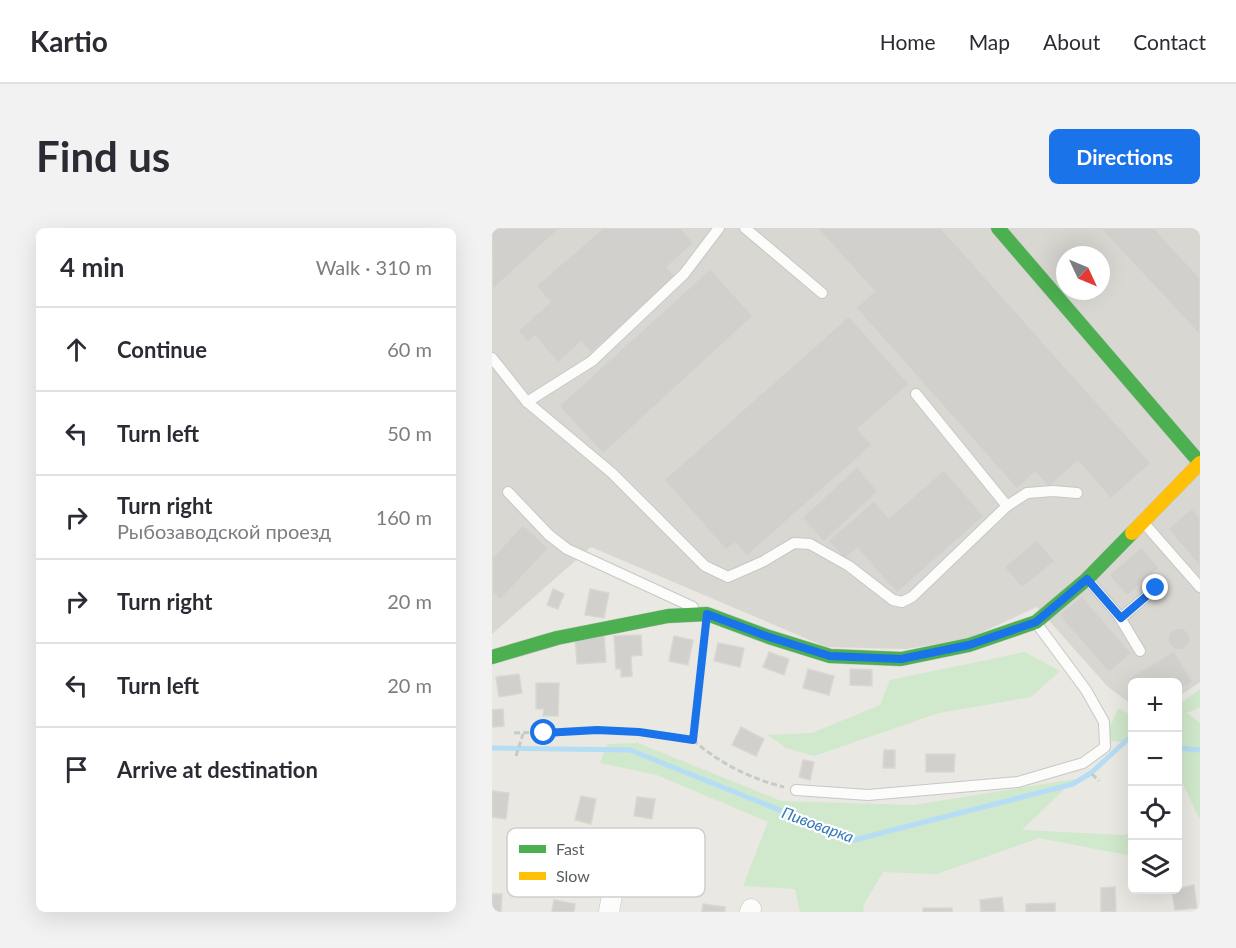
<!DOCTYPE html>
<meta charset="utf-8">
<style>
body{margin:0;font-family:Lato,sans-serif;background:#f2f2f3;color:#2b2b33}
.controls{position:absolute;right:18px;bottom:18px;display:grid;overflow:hidden;border-radius:9px;box-shadow:0 6px 24px #0002}
.controls button{width:54px;height:54px;display:grid;place-items:center;padding:0;border:0;border-bottom:2px solid #e1e1e2;background:#fff;color:#2b2b33;font:30px sans-serif}
.compass{position:absolute;left:564px;top:18px;width:54px;height:54px;border-radius:50%;background:#fff;box-shadow:0 6px 24px #0002;rotate:134deg}
.stop{position:absolute;width:18px;height:18px;margin:-14px;border:4px solid #1a73e8;border-radius:50%;background:#fff}
.stop.end{background:#1a73e8;border-color:#fff;box-shadow:0 2px 6px #0008}
.list{margin:0;padding:0;list-style:none}
h2{display:flex;justify-content:space-between;align-items:center;height:78px;margin:0;padding:0 24px;font-size:26px}
h2 small{font-size:20px;font-weight:400;color:#7c7c81}
.list li{display:grid;grid-template-columns:39px 1fr auto;gap:18px;align-items:center;box-sizing:border-box;height:84px;padding:0 24px;border-top:2px solid #e1e1e2}
.list b{display:block;font-size:22px;white-space:nowrap}
.list p{margin:0;font-size:20px;white-space:nowrap;color:#7c7c81}
.list em{font-size:20px;font-style:normal;color:#7c7c81}
.icon{flex:none;width:33px;height:33px;fill:none;stroke:currentColor;stroke-width:2;stroke-linecap:round;stroke-linejoin:round}
.map{position:relative;flex:none;width:708px;height:684px;overflow:hidden;border-radius:9px}
header{display:flex;align-items:center;gap:36px;box-sizing:border-box;height:84px;padding:0 30px;background:#fff;border-bottom:2px solid #e1e1e2}
header strong{font-size:28px}
nav{display:flex;gap:33px;margin-inline-start:auto;font-size:21px}
.intro{display:flex;align-items:center;justify-content:space-between;box-sizing:border-box;height:144px;padding:0 36px}
h1{margin:0;font-size:42px}
.button{padding:15px 27px;border-radius:9px;background:#1a73e8;color:#fff;font-size:21px;font-weight:700}
main{display:flex;gap:36px;padding:0 36px}
aside{flex:1;background:#fff;border-radius:9px;box-shadow:0 6px 24px #0002}
.map>svg:first-child{display:block}
.industrial{fill:#d9d7d2;fill-rule:evenodd}
.green{fill:#d0e8cb}
.lines{fill:none;stroke-linecap:round;stroke-linejoin:round}
.stream{stroke:#b5ddf6;stroke-width:5}
.building{fill:#d1d0cc;stroke:#d9d7d2;stroke-width:1.5}
.lane-casing{stroke:#c7c7c7;stroke-width:12}
.street-casing{stroke:#c7c7c7;stroke-width:21}
.fast-casing{stroke:#c5c6c4;stroke-width:15}
.slow-casing{stroke:#c5c6c4;stroke-width:15}
.path{stroke:#c5ccc8;stroke-width:3;stroke-dasharray:6 3;stroke-linecap:butt}
.lane{stroke:#fcfcfb;stroke-width:10}
.street{stroke:#fcfcfb;stroke-width:20}
.fast{stroke:#4caf50;stroke-width:14}
.slow{stroke:#ffc107;stroke-width:14}
.route{stroke:#1a73e8;stroke-width:8}
.labels{text-anchor:middle;dominant-baseline:central;stroke-width:4.5;stroke-linejoin:round;paint-order:stroke}
.water-label{font-size:16px;font-style:italic;fill:#3279b9;stroke:#fff}
.key{fill:#fff;stroke:#cdced0;stroke-width:1.5}
.key-label{font-size:16px;fill:#585d62}
</style>
<header>
<strong>Kartio</strong>
<nav><a>Home</a><a>Map</a><a>About</a><a>Contact</a></nav>
</header>
<div class="intro"><h1>Find us</h1><a class="button">Directions</a></div>
<main>
<aside>
<h2>4 min<small>Walk · 310 m</small></h2>
<ul class="list">
<li><svg class="icon" aria-label="ahead" viewBox="0 0 24 24"><path d="M12 20V5M6 11l6-6 6 6"/></svg><div><b>Continue</b></div><em>60 m</em></li>
<li><svg class="icon" aria-label="left" viewBox="0 0 24 24"><path d="M17 20v-9H6M10 6l-5 5 5 5"/></svg><div><b>Turn left</b></div><em>50 m</em></li>
<li><svg class="icon" aria-label="right" viewBox="0 0 24 24"><path d="M7 20v-9h11M14 6l5 5-5 5"/></svg><div><b>Turn right</b><p>Рыбозаводской проезд</p></div><em>160 m</em></li>
<li><svg class="icon" aria-label="right" viewBox="0 0 24 24"><path d="M7 20v-9h11M14 6l5 5-5 5"/></svg><div><b>Turn right</b></div><em>20 m</em></li>
<li><svg class="icon" aria-label="left" viewBox="0 0 24 24"><path d="M17 20v-9H6M10 6l-5 5 5 5"/></svg><div><b>Turn left</b></div><em>20 m</em></li>
<li><svg class="icon" aria-label="arrive" viewBox="0 0 24 24"><path d="M6 21V4h12l-3 4 3 4H6"/></svg><div><b>Arrive at destination</b></div></li>
</ul>
</aside>
<div class="map">
<svg width="708" height="684" viewBox="0 0 708 684">
<rect width="100%" height="100%" fill="#eae8e2"/>
<path class="industrial" d="M 0,0 L 708,0 L 708,454 L 686,469 L 686,454 L 640,454 L 640,477 L 615,458 L 545,379 L 475,411 L 414,421 L 334,419 L 99,319 L 0,406 ZM 573,27 L 609,27 L 609,63 L 573,63 Z"/>
<g class="green">
<polygon points="533,424 568,443 539,469 447,485 322,528 294,520 276,507 320,505 388,477 398,452"/>
<polygon points="708,461 708,479 695,485 708,495 708,592 686,546 686,477"/>
<polygon points="626,480 640,488 640,515 613,512"/>
<polygon points="146,515 289,573 422,577 583,551 530,602 630,607 640,605 640,628 547,610 445,646 391,644 371,678 372,684 308,684 303,661 251,658 276,594 165,547 108,535 115,516"/>
</g>
<g class="lines">
<g class="stream">
<polyline points="0,520 138,522 362,612 581,556 599,545 636,511 640,512"/>
<polyline points="686,520 708,522"/>
</g>
</g>
<g class="building">
<polygon points="0,0 66,0 67,1 0,62"/>
<polygon points="111,0 189,0 202,15 175,39 185,50 99,125 89,114 66,135 43,108 36,114 26,103 58,74 44,58"/>
<polygon points="325,0 449,0 659,235 619,271 586,233 557,259 543,244 525,261 364,80 382,63"/>
<polygon points="608,0 662,0 708,50 708,107"/>
<polygon points="218,41 261,88 111,226 67,178"/>
<polygon points="357,88 417,156 366,201 380,217 255,328 243,315 234,322 172,252"/>
<polygon points="365,239 386,263 332,314 310,290"/>
<polygon points="452,242 492,288 405,365 365,320 353,331 336,313 382,273 397,290"/>
<polygon points="700,280 708,290 708,339 676,301"/>
<polygon points="31,297 57,320 8,372 0,364 0,330"/>
<polygon points="545,312 563,333 530,360 512,339"/>
<polygon points="650,319 667,340 635,368 617,347"/>
<polygon points="61,361 72,366 66,381 55,377"/>
<polygon points="98,361 117,365 112,390 93,387"/>
<polygon points="590,368 639,425 617,445 567,387"/>
<circle cx="687" cy="411" r="11"/>
<polygon points="112,407 114,434 85,436 83,409"/>
<polygon points="149,407 150,427 139,428 140,448 129,449 129,441 124,441 122,408"/>
<polygon points="182,408 201,412 196,437 177,433"/>
<polygon points="226,415 252,420 248,439 222,433"/>
<polygon points="682,423 701,454 686,463 686,454 640,456 637,450"/>
<polygon points="277,424 297,431 292,447 271,439"/>
<polygon points="316,441 342,448 337,467 311,460"/>
<polygon points="358,441 380,442 380,458 358,457"/>
<polygon points="27,446 30,465 7,469 4,449"/>
<polygon points="44,455 67,455 66,488 51,488 52,481 44,481"/>
<polygon points="11,481 12,498 0,499 0,482"/>
<polygon points="249,499 272,511 264,528 240,517"/>
<polygon points="392,522 403,522 403,540 391,540"/>
<polygon points="434,526 463,526 462,544 434,544"/>
<polygon points="311,532 322,534 318,552 307,549"/>
<polygon points="0,563 17,565 14,591 0,589"/>
<polygon points="89,568 104,571 99,596 83,592"/>
<polygon points="145,569 163,571 160,591 142,588"/>
<polygon points="702,657 705,680 683,682 680,662"/>
<polygon points="623,659 624,684 609,684 609,660"/>
<polygon points="0,666 10,666 9,684 0,684"/>
<polygon points="510,669 512,684 489,684 488,672"/>
<polygon points="62,672 83,676 82,684 60,684"/>
<polygon points="563,675 563,684 534,684 534,676"/>
<polygon points="211,676 233,679 233,684 210,684"/>
<rect x="431" y="680" width="29" height="4"/>
</g>
<g class="lines">
<g class="lane-casing">
<g id="lane">
<polyline points="253,0 330,65"/>
<polyline points="0,130 35,174 120,245 213,338 236,349 272,333 302,315 318,316 357,338 401,372 410,374 420,369 515,278 535,265 561,263 585,265"/>
<polyline points="424,166 515,278"/>
<polyline points="35,174 100,133 192,46 227,0"/>
<polyline points="16,264 57,307 75,321 201,379"/>
<polyline points="651,294 708,359"/>
<polyline points="596,352 629,390 664,360"/>
<polyline points="627,388 648,423"/>
<polyline points="304,562 376,567 526,554 591,535 613,519 612,494 594,462 545,396"/>
</g>
</g>
<g class="street-casing">
<g id="street">
<polyline points="117,684 122,656"/>
<polyline points="258,684 259,681"/>
</g>
</g>
<g class="fast-casing">
<g id="fast">
<polyline points="506,0 708,235"/>
<polyline points="0,429 65,410 176,388 215,386 277,409 338,428 409,431 477,417 544,394 595,351 640,305"/>
</g>
</g>
<g class="slow-casing">
<polyline id="slow" points="640,305 708,235"/>
</g>
<g class="path">
<polyline points="22,505 105,502 147,504 201,512 213,407"/>
<path d="M 201,512 C 227,535 259,551 292,559"/>
<polyline points="24,528 31,506"/>
<polyline points="600,546 607,553"/>
</g>
<use href="#lane" class="lane"/>
<use href="#street" class="street"/>
<use href="#fast" class="fast"/>
<use href="#slow" class="slow"/>
</g>
<g class="lines">
<polyline class="route" points="52,505 105,502 147,504 201,512 215,386 277,409 338,428 409,431 477,417 544,394 595,351 629,390 664,360"/>
</g>
<g class="labels">
<g class="water-label">
<text transform="translate(326 596) rotate(20)">Пивоварка</text>
</g>
</g>
<rect x="15" y="600" width="198" height="69" rx="9" class="key"/>
<rect x="27" y="617" width="27" height="8" fill="#4caf50"/>
<rect x="27" y="644" width="27" height="8" fill="#ffc107"/>
<g class="key-label">
<text x="64" y="627">Fast</text>
<text x="64" y="654">Slow</text>
</g>
</svg>
<div class="controls">
<button>+</button>
<button>−</button>
<button><svg class="icon" aria-label="locate" viewBox="0 0 24 24"><circle cx="12" cy="12" r="6"/><path d="M12 2v4M12 18v4M2 12h4M18 12h4"/></svg></button>
<button><svg class="icon" aria-label="layers" viewBox="0 0 24 24"><path d="M12 4l9 5-9 5-9-5zM3 14l9 5 9-5"/></svg></button>
</div>
<svg class="compass" viewBox="-18 -18 36 36"><path d="M0-13l5 13h-10z" fill="#e53935"/><path d="M0 13l5-13h-10z" fill="#7c7c81"/></svg>
<div class="stop" style="left:52px;top:505px"></div>
<div class="stop end" style="left:664px;top:360px"></div>
</div>
</main>
